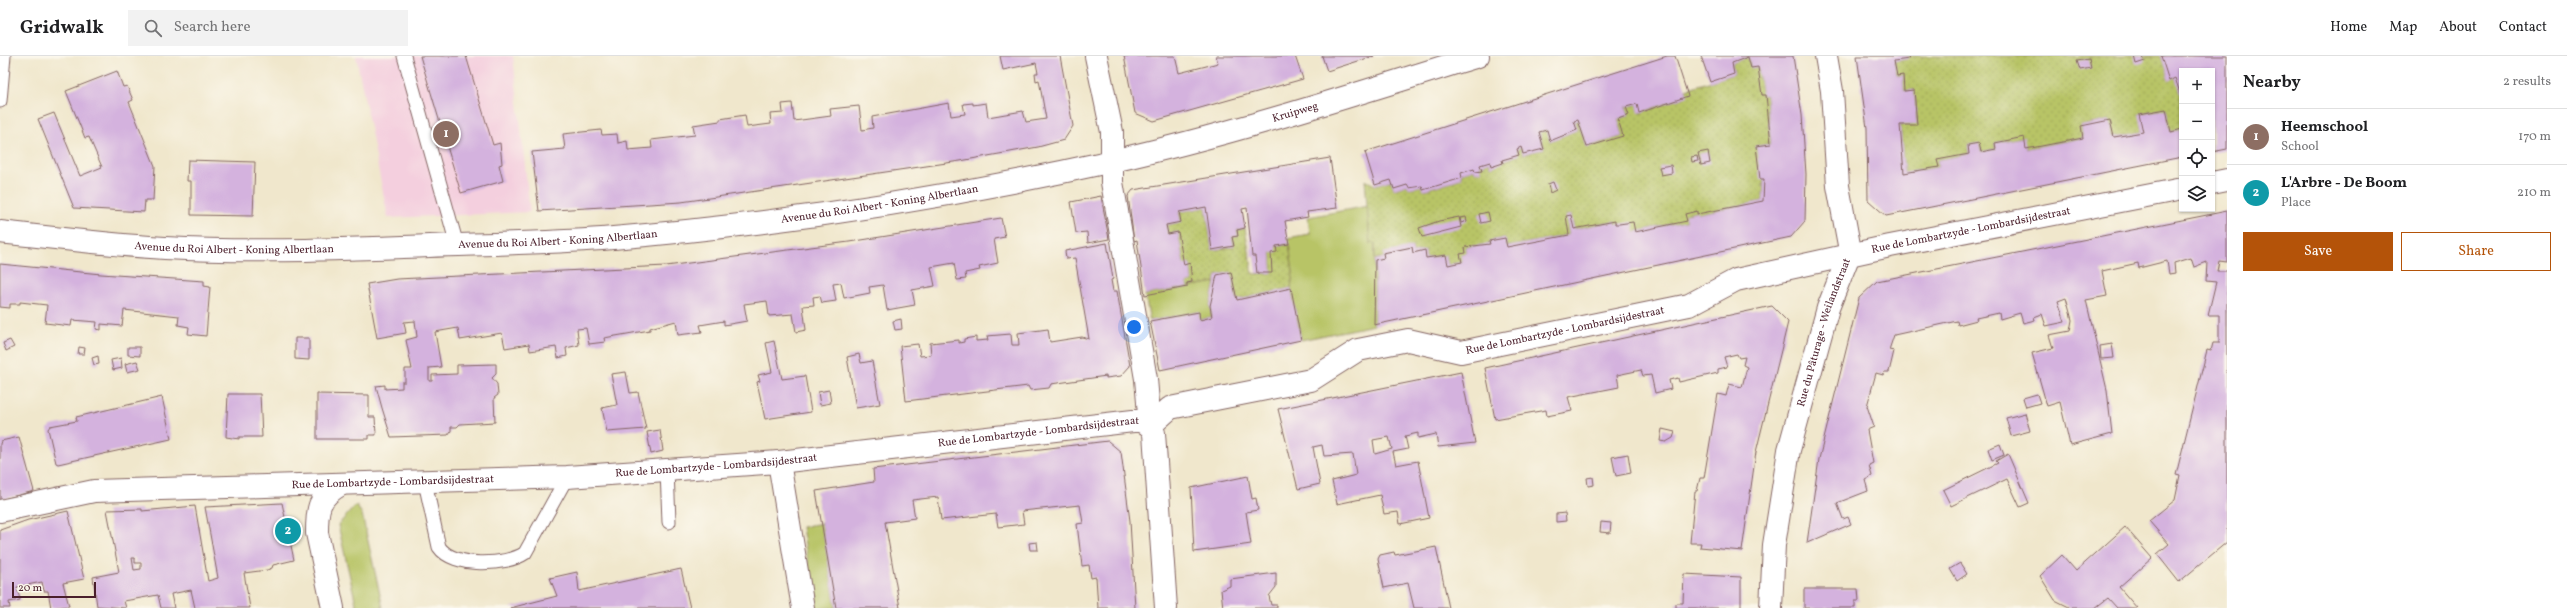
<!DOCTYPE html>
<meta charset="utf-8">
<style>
body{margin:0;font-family:Vollkorn,serif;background:#f2f2f2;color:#202124}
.controls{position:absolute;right:12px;top:12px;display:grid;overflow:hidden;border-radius:0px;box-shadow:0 1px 3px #0004}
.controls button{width:36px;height:36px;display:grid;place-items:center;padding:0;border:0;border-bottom:1px solid #e0e0e0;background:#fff;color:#202124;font:20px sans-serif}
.scale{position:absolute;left:12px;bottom:10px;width:84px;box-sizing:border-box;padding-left:4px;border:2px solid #4a1f2b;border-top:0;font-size:11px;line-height:14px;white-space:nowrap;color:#4a1f2b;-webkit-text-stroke:3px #fbf7ec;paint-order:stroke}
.you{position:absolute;left:1134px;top:271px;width:14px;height:14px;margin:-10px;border:3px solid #fff;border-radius:50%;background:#1a73e8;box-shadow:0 0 0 6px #1a73e833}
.badge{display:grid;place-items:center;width:26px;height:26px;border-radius:50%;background:#b45309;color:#fff;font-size:13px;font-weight:700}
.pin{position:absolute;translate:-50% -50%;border:2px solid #fff;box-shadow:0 1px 4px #0006}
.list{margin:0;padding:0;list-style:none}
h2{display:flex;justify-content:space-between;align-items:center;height:52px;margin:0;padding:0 16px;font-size:17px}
h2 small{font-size:13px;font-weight:400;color:#757577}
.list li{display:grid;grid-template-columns:26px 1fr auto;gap:12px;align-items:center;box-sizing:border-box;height:56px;padding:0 16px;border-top:1px solid #e0e0e0}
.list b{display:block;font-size:15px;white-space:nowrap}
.list p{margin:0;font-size:13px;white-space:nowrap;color:#757577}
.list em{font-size:13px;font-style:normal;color:#757577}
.actions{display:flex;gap:8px;padding:12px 16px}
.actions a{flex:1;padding:9px 0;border:1px solid #b45309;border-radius:0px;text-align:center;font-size:14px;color:#b45309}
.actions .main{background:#b45309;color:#fff}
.icon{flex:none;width:22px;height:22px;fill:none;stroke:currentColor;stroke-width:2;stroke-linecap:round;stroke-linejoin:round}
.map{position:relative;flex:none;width:2227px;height:552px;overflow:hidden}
header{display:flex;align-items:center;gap:24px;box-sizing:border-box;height:56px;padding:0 20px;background:#fff;border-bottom:1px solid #e0e0e0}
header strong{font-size:19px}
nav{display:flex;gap:22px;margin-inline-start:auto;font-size:14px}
.search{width:280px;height:36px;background:#f2f2f2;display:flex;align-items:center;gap:10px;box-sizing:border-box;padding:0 14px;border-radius:0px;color:#757577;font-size:15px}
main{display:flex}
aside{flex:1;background:#fff}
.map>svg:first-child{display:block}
.built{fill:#f4cfde}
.grass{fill:#b8c466;stroke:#817248}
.garden{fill:url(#garden-dots);stroke:#817248}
.building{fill:#d4b2de;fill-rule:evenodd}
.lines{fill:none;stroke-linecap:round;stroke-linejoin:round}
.service-casing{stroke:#846563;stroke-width:15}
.minor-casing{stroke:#846563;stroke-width:24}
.tertiary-casing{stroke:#846563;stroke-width:24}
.service{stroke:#fff;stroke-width:13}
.minor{stroke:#fff;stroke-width:22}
.tertiary{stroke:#fff;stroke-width:22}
.labels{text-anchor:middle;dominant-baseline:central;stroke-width:3.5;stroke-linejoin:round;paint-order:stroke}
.street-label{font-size:11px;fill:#4a1f2b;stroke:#fbf7ec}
</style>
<header>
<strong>Gridwalk</strong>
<div class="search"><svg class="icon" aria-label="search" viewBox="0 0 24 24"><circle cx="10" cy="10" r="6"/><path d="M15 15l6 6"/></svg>Search here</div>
<nav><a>Home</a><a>Map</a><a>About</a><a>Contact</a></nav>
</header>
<main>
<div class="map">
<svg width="2227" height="552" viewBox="0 0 2227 552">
<defs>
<pattern id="garden-dots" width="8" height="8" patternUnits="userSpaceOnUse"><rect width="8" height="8" fill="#b8c466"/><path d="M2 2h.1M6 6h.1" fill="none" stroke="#a0a859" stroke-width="1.8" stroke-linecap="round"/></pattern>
</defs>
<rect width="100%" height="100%" fill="#fbf7ec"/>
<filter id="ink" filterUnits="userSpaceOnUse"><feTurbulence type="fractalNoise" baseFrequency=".025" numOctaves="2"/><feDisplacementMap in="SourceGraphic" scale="8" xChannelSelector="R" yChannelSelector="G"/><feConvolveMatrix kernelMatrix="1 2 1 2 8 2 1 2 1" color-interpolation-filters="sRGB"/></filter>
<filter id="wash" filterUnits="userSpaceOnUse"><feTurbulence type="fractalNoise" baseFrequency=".012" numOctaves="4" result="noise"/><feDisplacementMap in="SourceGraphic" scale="16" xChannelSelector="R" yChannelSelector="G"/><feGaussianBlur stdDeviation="0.9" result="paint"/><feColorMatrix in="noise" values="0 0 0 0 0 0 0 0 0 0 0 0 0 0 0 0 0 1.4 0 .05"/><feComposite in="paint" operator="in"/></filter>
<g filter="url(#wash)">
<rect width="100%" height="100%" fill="#f0e7cc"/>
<polygon class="built" points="356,0 513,0 530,156 388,162"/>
<g class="grass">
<polygon points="1368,150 1370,188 1375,187 1374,269 1301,284 1291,232 1293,216 1287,182 1310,178 1308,161"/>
<polygon points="1215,226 1210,250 1212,261 1200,264 1198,256 1150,265 1145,239"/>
<polygon points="356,449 362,458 383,552 357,552 338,469"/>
<polygon points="822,467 836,552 816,552 802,471"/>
</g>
<g class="garden">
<polygon points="1908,0 2161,0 2169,24 2175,22 2182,40 2182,73 2171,76 2166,53 2140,58 2143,76 2114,81 2110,64 2081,70 2083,82 2026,93 2023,81 1995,87 1996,93 1981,96 1979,88 1968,89 1969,98 1937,104 1939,111 1904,117 1900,69 1917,68 1914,34 1904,35 1903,19 1897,20 1894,5 1908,3"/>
<polygon points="1748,1 1751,12 1758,11 1762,39 1766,39 1771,88 1756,90 1764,123 1763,145 1697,158 1696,155 1685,158 1687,165 1635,176 1615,168 1615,165 1574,173 1571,159 1566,160 1569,179 1507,191 1505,182 1489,185 1490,188 1465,191 1466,197 1461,198 1462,206 1448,209 1446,200 1426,202 1425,194 1413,197 1412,191 1375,204 1375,187 1370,188 1365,124 1375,129 1391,124 1394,133 1407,129 1409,132 1422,130 1424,134 1462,122 1461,117 1474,113 1475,116 1481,115 1480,109 1490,106 1491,111 1518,99 1517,93 1521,91 1523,98 1544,93 1539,76 1547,74 1550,85 1577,74 1574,65 1578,64 1587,91 1623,80 1618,63 1629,59 1626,51 1637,48 1640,57 1687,40 1686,33 1734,18 1732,7"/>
<polygon points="1206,151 1212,194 1234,191 1232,181 1238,180 1237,174 1245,172 1253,218 1272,217 1271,197 1276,190 1289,188 1293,216 1291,232 1237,244 1231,216 1217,219 1215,226 1187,231 1187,227 1192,226 1190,208 1184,209 1178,176 1168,178 1166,169 1181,166 1179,156"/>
</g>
<g id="blocks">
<g class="building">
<polygon points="420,0 466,0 493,89 500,87 502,108 499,109 503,125 461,137"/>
<polygon points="1000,0 1060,0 1073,70 1064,84 1038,91 960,105 730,139 681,146 539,155 532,96 565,93 563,78 601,74 602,79 617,78 618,87 627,85 628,94 652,92 651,84 695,79 693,69 720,65 720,63 745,59 747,71 771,68 770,58 783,57 782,48 792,47 794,65 831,60 830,53 859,50 862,74 873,72 872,61 949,47 951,60 965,58 963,48 973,47 973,49 986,47 988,61 1023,55 1026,66 1046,63 1039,24 1036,25 1035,17 1038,17 1036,7 1003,14"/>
<polygon points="1124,0 1175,0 1179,17 1218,7 1216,0 1295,0 1303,23 1154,65 1135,57"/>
<polygon points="1322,0 1374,0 1327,15"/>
<polygon points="1667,0 1675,0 1688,40 1639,57 1637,48 1626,51 1629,59 1618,63 1623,80 1587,91 1578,64 1574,65 1577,74 1550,85 1547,74 1539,76 1544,93 1523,98 1521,91 1517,93 1519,99 1502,104 1503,107 1491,111 1490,106 1480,109 1482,115 1475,116 1474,113 1461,117 1462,122 1423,134 1422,130 1409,132 1407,129 1394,133 1391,124 1375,129 1365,96"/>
<polygon points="1701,0 1793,0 1802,59 1806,118 1805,165 1791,181 1374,269 1375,204 1384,202 1383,197 1412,191 1413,197 1425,194 1426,202 1446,199 1448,209 1462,206 1460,198 1466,197 1465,191 1490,188 1489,185 1505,182 1507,191 1569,179 1566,160 1571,159 1574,173 1615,165 1615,168 1619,168 1633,166 1635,176 1687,165 1685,158 1697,155 1697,158 1763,145 1764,123 1760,123 1756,90 1771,88 1766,39 1762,39 1758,11 1751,12 1748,1 1732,7 1734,18 1710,26"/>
<polygon points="1857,0 1908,0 1909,3 1894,5 1897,20 1903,19 1904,35 1914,34 1917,69 1900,69 1904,117 1939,111 1937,104 1969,98 1968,89 1979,87 1981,96 1996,93 1995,87 2024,81 2026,93 2083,82 2081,70 2110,64 2114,81 2143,76 2139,58 2166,53 2171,76 2182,73 2182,101 1886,160 1868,144 1867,72"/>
<polygon points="2134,0 2143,0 2145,5 2136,8"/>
<polygon points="2161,0 2227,0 2227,93 2212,96 2212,15 2182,15 2182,43 2175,22 2169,25"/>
<polygon points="2089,3 2091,12 2080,14 2077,5"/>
<polygon points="117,15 123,31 127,30 133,44 129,46 155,110 153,144 145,144 144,156 74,152 38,63 54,57 80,120 102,111 89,81 85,82 66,35"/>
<polygon points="1708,95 1710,107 1701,109 1698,97"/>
<polygon points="1697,100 1698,105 1692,106 1691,101"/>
<polygon points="1330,102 1337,152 1307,156 1308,161 1285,165 1289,188 1276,190 1277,196 1271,197 1272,217 1257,217 1255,200 1252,200 1247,152 1242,153 1245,172 1237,174 1238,180 1232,181 1234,190 1212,194 1206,151 1179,156 1181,166 1166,169 1168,178 1178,176 1184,209 1190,207 1192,226 1187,227 1187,231 1145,239 1137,184 1134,185 1128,140 1133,134"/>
<polygon points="188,104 255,106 253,160 191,159 191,125 187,125"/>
<polygon points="1671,109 1672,117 1661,119 1659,111"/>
<polygon points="1553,126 1556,134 1550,137 1548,128"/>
<polygon points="1101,140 1109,183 1088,187 1087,176 1076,177 1071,146"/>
<polygon points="2227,155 2227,206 2219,205 2217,215 2227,215 2227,486 2179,526 2157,498 2169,488 2149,465 2175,444 2180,420 2176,419 2207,294 2211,295 2213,287 2219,287 2219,259 2208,259 2216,226 2206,225 2207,206 2194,211 2191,202 2174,207 2175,217 2169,218 2167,205 2139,212 2138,207 2102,215 2107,240 2086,244 2107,334 2112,378 2070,389 2060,346 2047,350 2032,297 2053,292 2049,279 2070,275 2072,264 2066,242 2058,245 2065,266 2046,270 2042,258 2034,261 2035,264 2023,267 2020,257 2000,263 1999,257 1976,262 1977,264 1958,269 1957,265 1894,279 1889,294 1894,295 1889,316 1884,316 1883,319 1876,317 1867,350 1874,371 1867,374 1873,407 1869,409 1872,420 1865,424 1868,435 1837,447 1843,463 1848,461 1851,468 1807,487 1819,403 1859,242 1877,225"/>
<polygon points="1488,156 1490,165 1481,167 1479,158"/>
<polygon points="1459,161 1461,171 1422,181 1419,172 1439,165"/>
<polygon points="1466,161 1467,165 1461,167 1460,162"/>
<polygon points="1001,162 1005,181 994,183 998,207 979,211 980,214 965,217 966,223 957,224 954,207 931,211 935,230 912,234 915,249 887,254 883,229 869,231 870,237 844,242 841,227 833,228 836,245 822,247 820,240 813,241 814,249 803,250 806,274 796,276 793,258 769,260 767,245 744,248 747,265 724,269 724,265 700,269 702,276 678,279 676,265 650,272 650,274 604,282 605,286 589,288 586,272 577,273 579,289 566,292 567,300 558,302 556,291 530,295 529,288 505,292 502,277 460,284 458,272 435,276 441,311 429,312 429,325 432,325 432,319 457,318 457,309 496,308 496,318 492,322 497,328 498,339 494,342 495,366 460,368 457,371 451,371 451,375 448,379 391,381 382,352 376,330 385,329 385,333 402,332 402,326 405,326 405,313 412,313 406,284 417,281 415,265 404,266 406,277 377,282 367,228 397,223 666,210 849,186"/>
<polygon points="1107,187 1113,223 1111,224 1113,235 1117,235 1130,310 1121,320 1106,322 1106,320 1051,328 1049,332 1030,334 1028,330 906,345 900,290 918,288 920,300 931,299 930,287 959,284 959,287 964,286 964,283 976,281 976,285 988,284 987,280 1011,278 1012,289 1019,289 1018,277 1048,273 1050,286 1082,281 1089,283 1075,202 1066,203 1065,195"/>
<polygon points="0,208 101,218 204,225 204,230 210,231 206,280 188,278 189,271 178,269 179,260 124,254 122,270 101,268 101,274 96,273 97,266 72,264 71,270 45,267 47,249 20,246 20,248 10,248 10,252 0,251"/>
<polygon points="1231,216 1237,244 1291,232 1301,284 1160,314 1150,265 1199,256 1200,264 1212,261 1210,250 1217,219"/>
<polygon points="1772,250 1788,266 1756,396 1742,495 1700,491 1701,487 1690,487 1695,435 1697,435 1700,422 1704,422 1718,338 1726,340 1729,328 1742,331 1747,311 1743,309 1745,301 1739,302 1737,298 1724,301 1727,311 1718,313 1718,317 1679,326 1678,322 1669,324 1671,333 1655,337 1651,319 1643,320 1641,314 1617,319 1619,331 1568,341 1572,355 1547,360 1546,354 1495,363 1485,312"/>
<polygon points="901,263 902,273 895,274 893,265"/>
<polygon points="295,282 309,282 309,304 295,303"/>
<polygon points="10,284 14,291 6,295 3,287"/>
<polygon points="774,285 782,323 805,320 811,356 765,363 757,326 760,325 758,319 772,316 766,287"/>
<polygon points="2112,288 2114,302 2101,303 2100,290"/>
<polygon points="79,291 85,292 84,298 78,298"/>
<polygon points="128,291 140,291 140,300 128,299"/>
<polygon points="859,298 861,307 872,305 880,348 856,352 847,301"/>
<polygon points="98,300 99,308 94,309 92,302"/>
<polygon points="121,302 122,312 113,314 111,304"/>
<polygon points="137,305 140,313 127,316 125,308"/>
<polygon points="626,316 630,337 638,336 646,373 607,376 602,352 617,349 611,318"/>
<path d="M 1461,316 L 1475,387 L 1438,391 L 1436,378 L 1418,382 L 1418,377 L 1405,380 L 1408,393 L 1393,396 L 1396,409 L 1418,405 L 1429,462 L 1400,468 L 1398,456 L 1384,458 L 1380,439 L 1337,448 L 1332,425 L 1356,419 L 1353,398 L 1324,400 L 1322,389 L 1313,391 L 1320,428 L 1298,433 L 1278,353 ZM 1389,381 L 1392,393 L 1375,398 L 1373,384 Z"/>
<polygon points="829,334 831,347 820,349 818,336"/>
<polygon points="228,338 260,338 262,381 239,381 239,383 226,381"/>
<polygon points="317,338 369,339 369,361 375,361 376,379 369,379 369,383 317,383"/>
<polygon points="2037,338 2040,347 2026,351 2023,342"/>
<polygon points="162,341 171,383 58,408 56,407 48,373 50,370 77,365 76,361"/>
<polygon points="2025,357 2030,375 2011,380 2006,362"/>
<polygon points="1662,373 1675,376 1673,382 1666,386 1660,385"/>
<polygon points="660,374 663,395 651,398 647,376"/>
<polygon points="19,381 34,435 0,444 0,388 1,385"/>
<polygon points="1108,385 1121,396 1130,465 1135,552 1098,552 1096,521 1091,522 1089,509 1082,510 1077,468 1083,467 1080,449 1022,455 1024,468 998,471 996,458 941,464 938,441 912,444 915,462 885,466 900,552 836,552 816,435 874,426 873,413"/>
<polygon points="2000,388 2004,399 1992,404 1988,393"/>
<polygon points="1628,398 1631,417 1616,420 1612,401"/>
<polygon points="2008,398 2029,447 2020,451 2007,423 1951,450 1943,434 1998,407 1996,405"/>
<polygon points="1248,420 1252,443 1256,442 1258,454 1246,456 1251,488 1194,496 1191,432"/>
<polygon points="1593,421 1594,429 1588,430 1587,422"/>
<path d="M 282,447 L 294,504 L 273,509 L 272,512 L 267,514 L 244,517 L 250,552 L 195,552 L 191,534 L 171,538 L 174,552 L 161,552 L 158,539 L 124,545 L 126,552 L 97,550 L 93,521 L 119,516 L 107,454 L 142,453 L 142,455 L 195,450 L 208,525 L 218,522 L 205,451 ZM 132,502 L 135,502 L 135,507 L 141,507 L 141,513 L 134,514 Z"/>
<polygon points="68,455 84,523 63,527 69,550 51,552 48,535 44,535 42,526 17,531 20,544 9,546 10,552 0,552 0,474 28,464"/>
<polygon points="1565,457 1566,465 1556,466 1556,458"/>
<polygon points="1601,466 1611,467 1610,477 1600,476"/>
<polygon points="2125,471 2152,502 2119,531 2137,552 2117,552 2108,542 2095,552 2071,552 2055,544 2040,520 2062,499 2076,515"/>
<polygon points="1037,486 1038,494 1030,494 1029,487"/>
<polygon points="1436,491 1449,552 1414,552 1408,527 1384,532 1378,503 1380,499 1394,496 1395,499"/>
<polygon points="1960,507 1967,518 1957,525 1950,513"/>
<polygon points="681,513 690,552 510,552 557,540 550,522 577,516 579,535"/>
<polygon points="1276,517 1276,531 1269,540 1271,549 1277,549 1277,552 1223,552 1221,534 1230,530 1230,523"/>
<polygon points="1684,518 1741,521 1741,552 1676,552 1676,547 1683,547"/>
<polygon points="1804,533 1858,533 1859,545 1855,545 1855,552 1804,552"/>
</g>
</g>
</g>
<g filter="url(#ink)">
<use href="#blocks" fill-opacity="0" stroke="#846563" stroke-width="1"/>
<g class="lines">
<g class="service-casing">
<g id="service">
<polyline points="404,0 457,189"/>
<polyline points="0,45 4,0"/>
<polyline points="667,414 669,466"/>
<path d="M 425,426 L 439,491 C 453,512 506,510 525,497 L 567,421"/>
</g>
</g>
<g class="minor-casing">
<g id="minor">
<polyline points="1096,0 1112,76 1112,126 1146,323 1150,370 1154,377 1166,552"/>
<polyline points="2212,127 2227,124"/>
<path id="s1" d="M 0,176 C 55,182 110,189 165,192 C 253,197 341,193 429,190 C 486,188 544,187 602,183 C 772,169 942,143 1108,106 C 1233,78 1356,38 1478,0"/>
<path id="s2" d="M 1150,370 L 1170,352 L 1311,324 L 1358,294 L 1408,284 L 1461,296 L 1689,249 L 1736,224 L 1890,190 L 2182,133"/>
<polyline points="779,406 803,552"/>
<path id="s3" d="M 0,455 L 94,435 L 567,421 L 779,406 L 1133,365 L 1142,365 L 1150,370"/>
<path d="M 333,552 L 317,477 C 317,452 318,442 340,429"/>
</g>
</g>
<g class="tertiary-casing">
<g id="tertiary">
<path id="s4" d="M 1771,552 L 1774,489 L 1789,394 L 1828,252 L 1849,199 L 1849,189 L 1838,130 L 1832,35 L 1826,0"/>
</g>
</g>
<use href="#service" class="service"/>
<use href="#minor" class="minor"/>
<use href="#tertiary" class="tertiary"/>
</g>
</g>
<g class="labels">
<g class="street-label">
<text stroke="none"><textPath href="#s1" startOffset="1309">Kruipweg</textPath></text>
<text stroke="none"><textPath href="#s1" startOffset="883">Avenue du Roi Albert - Koning Albertlaan</textPath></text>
<text stroke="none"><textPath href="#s2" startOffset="858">Rue de Lombartzyde - Lombardsijdestraat</textPath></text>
<text stroke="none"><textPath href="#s1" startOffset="559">Avenue du Roi Albert - Koning Albertlaan</textPath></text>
<text stroke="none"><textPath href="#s1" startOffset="235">Avenue du Roi Albert - Koning Albertlaan</textPath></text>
<text stroke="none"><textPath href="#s2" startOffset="438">Rue de Lombartzyde - Lombardsijdestraat</textPath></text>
<text stroke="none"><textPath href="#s4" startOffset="282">Rue du Pâturage - Weilandstraat</textPath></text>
<text stroke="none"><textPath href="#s3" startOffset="1043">Rue de Lombartzyde - Lombardsijdestraat</textPath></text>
<text stroke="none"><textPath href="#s3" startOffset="719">Rue de Lombartzyde - Lombardsijdestraat</textPath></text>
<text stroke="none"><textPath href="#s3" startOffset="395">Rue de Lombartzyde - Lombardsijdestraat</textPath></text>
</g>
</g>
</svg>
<div class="controls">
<button>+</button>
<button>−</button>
<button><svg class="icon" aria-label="locate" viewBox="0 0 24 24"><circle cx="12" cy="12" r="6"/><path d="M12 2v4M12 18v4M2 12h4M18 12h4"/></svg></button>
<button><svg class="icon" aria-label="layers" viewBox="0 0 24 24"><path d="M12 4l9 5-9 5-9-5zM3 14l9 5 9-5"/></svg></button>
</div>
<div class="scale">20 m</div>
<div class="you"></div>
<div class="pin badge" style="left:446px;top:78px;background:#8d6e63">1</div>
<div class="pin badge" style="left:288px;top:475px;background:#0f9aa8">2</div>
</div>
<aside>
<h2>Nearby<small>2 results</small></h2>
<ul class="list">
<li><span class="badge" style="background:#8d6e63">1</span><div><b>Heemschool</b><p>School</p></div><em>170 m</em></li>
<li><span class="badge" style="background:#0f9aa8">2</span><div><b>L'Arbre - De Boom</b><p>Place</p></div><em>210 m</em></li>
</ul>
<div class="actions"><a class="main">Save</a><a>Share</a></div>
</aside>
</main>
